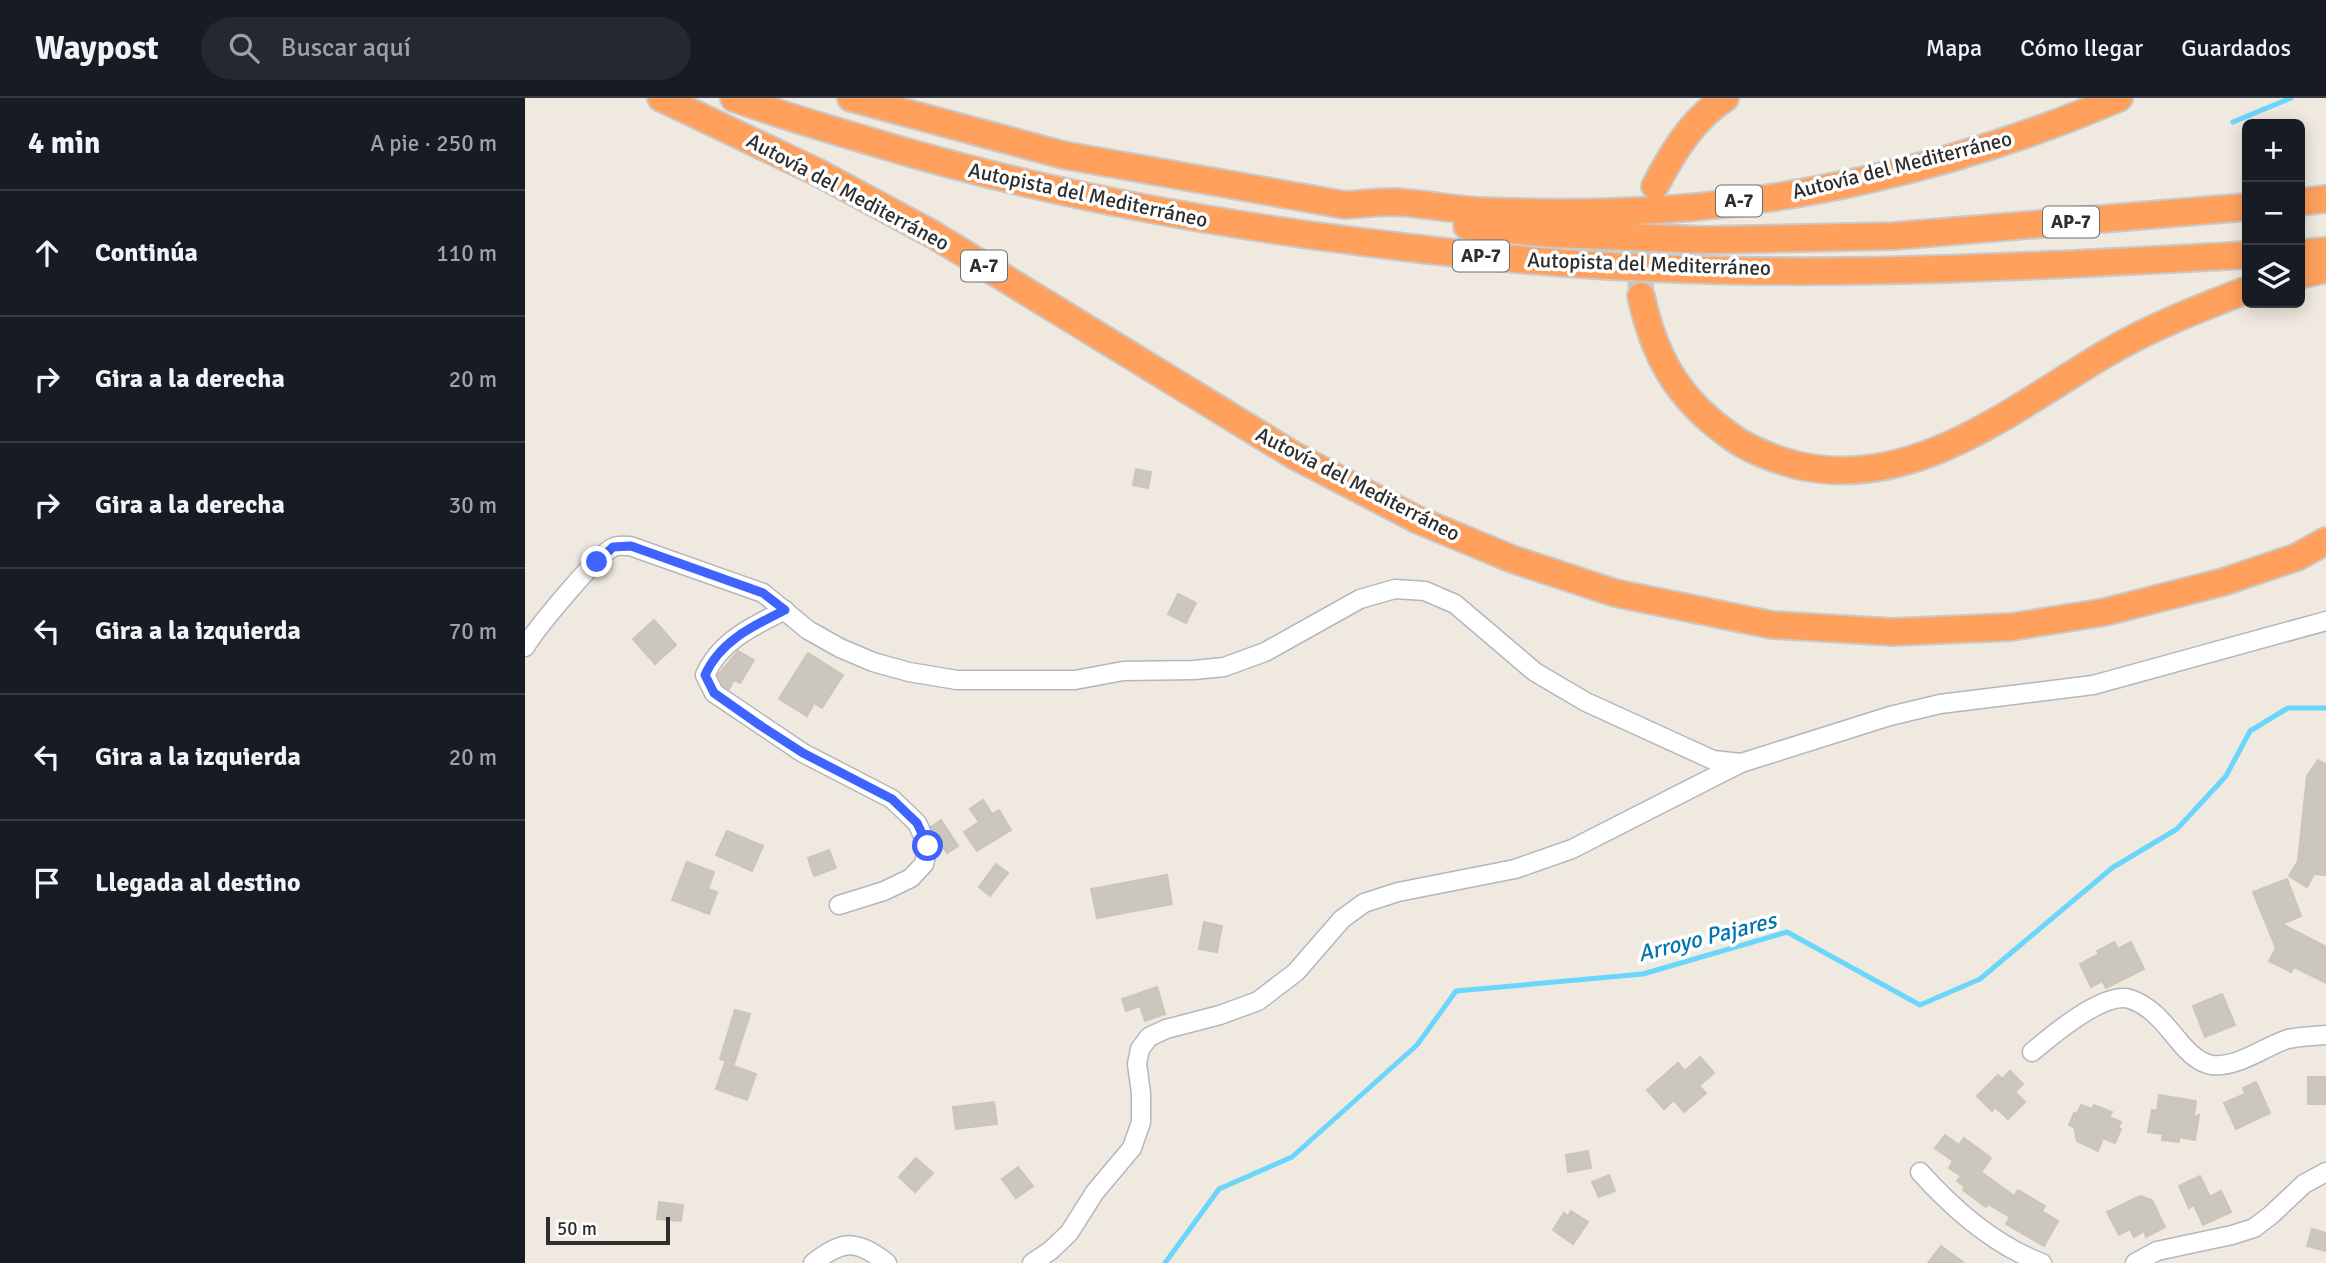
<!DOCTYPE html>
<html lang="es">
<meta charset="utf-8">
<style>
body{margin:0;font-family:Signika,sans-serif;background:#242831;color:#f1f3f6}
.controls{position:absolute;right:21px;top:21px;display:grid;overflow:hidden;border-radius:10px;box-shadow:0 4px 18px #0003}
.controls button{width:63px;height:63px;display:grid;place-items:center;padding:0;border:0;border-bottom:2px solid #363941;background:#171b24;color:#f1f3f6;font:35px sans-serif}
.scale{position:absolute;left:21px;bottom:18px;width:124px;box-sizing:border-box;padding-left:7px;border:4px solid #2e2e2e;border-top:0;font-size:19px;line-height:24px;white-space:nowrap;color:#2e2e2e;-webkit-text-stroke:5px #fff;paint-order:stroke}
.stop{position:absolute;width:21px;height:21px;margin:-16px;border:5px solid #3e63ff;border-radius:50%;background:#fff}
.stop.end{background:#3e63ff;border-color:#fff;box-shadow:0 2px 7px #0008}
.list{margin:0;padding:0;list-style:none}
h2{display:flex;justify-content:space-between;align-items:center;height:91px;margin:0;padding:0 28px;font-size:30px}
h2 small{font-size:23px;font-weight:400;color:#9ea1a6}
.list li{display:grid;grid-template-columns:46px 1fr auto;gap:21px;align-items:center;box-sizing:border-box;height:126px;padding:0 28px;border-top:2px solid #363941}
.list b{display:block;font-size:26px;white-space:nowrap}
.list em{font-size:23px;font-style:normal;color:#9ea1a6}
.icon{flex:none;width:38px;height:38px;fill:none;stroke:currentColor;stroke-width:2;stroke-linecap:round;stroke-linejoin:round}
.map{position:relative;flex:none;width:1801px;height:1165px;overflow:hidden}
header{display:flex;align-items:center;gap:42px;box-sizing:border-box;height:98px;padding:0 35px;background:#171b24;border-bottom:2px solid #363941}
header strong{font-size:33px}
nav{display:flex;gap:38px;margin-inline-start:auto;font-size:24px}
.search{width:490px;height:63px;background:#242831;display:flex;align-items:center;gap:18px;box-sizing:border-box;padding:0 24px;border-radius:38px;color:#9ea1a6;font-size:26px}
main{display:flex}
aside{flex:1;background:#171b24}
.map>svg:first-child{display:block}
.lines{fill:none;stroke-linecap:round;stroke-linejoin:round}
.stream{stroke:#6ad6fb;stroke-width:5}
.building{fill:#cbc7be;stroke:#ccc5b8;stroke-width:2}
.highway-tunnel{stroke:#c9c4bc;stroke-width:26;stroke-dasharray:26 13;stroke-linecap:butt}
.minor-casing{stroke:#b3b6c2;stroke-width:21}
.highway-casing{stroke:#c9c9c9;stroke-width:30}
.minor{stroke:#fff;stroke-width:18}
.highway{stroke:#ffa15c;stroke-width:26}
.route{stroke:#3e63ff;stroke-width:9}
.labels{text-anchor:middle;dominant-baseline:central;stroke-width:7;stroke-linejoin:round;paint-order:stroke}
.shield{fill:#fff;stroke:#6d6d6d;stroke-width:2}
.shield-label{font-size:19px;font-weight:bold;fill:#2e2e2e}
.street-label{font-size:21px;fill:#2e2e2e;stroke:#fff}
.water-label{font-size:23px;font-style:italic;fill:#0075b0;stroke:#fff}
</style>
<header>
<strong>Waypost</strong>
<div class="search"><svg class="icon" aria-label="search" viewBox="0 0 24 24"><circle cx="10" cy="10" r="6"/><path d="M15 15l6 6"/></svg>Buscar aquí</div>
<nav><a>Mapa</a><a>Cómo llegar</a><a>Guardados</a></nav>
</header>
<main>
<aside>
<h2>4 min<small>A pie · 250 m</small></h2>
<ul class="list">
<li><svg class="icon" aria-label="ahead" viewBox="0 0 24 24"><path d="M12 20V5M6 11l6-6 6 6"/></svg><div><b>Continúa</b></div><em>110 m</em></li>
<li><svg class="icon" aria-label="right" viewBox="0 0 24 24"><path d="M7 20v-9h11M14 6l5 5-5 5"/></svg><div><b>Gira a la derecha</b></div><em>20 m</em></li>
<li><svg class="icon" aria-label="right" viewBox="0 0 24 24"><path d="M7 20v-9h11M14 6l5 5-5 5"/></svg><div><b>Gira a la derecha</b></div><em>30 m</em></li>
<li><svg class="icon" aria-label="left" viewBox="0 0 24 24"><path d="M17 20v-9H6M10 6l-5 5 5 5"/></svg><div><b>Gira a la izquierda</b></div><em>70 m</em></li>
<li><svg class="icon" aria-label="left" viewBox="0 0 24 24"><path d="M17 20v-9H6M10 6l-5 5 5 5"/></svg><div><b>Gira a la izquierda</b></div><em>20 m</em></li>
<li><svg class="icon" aria-label="arrive" viewBox="0 0 24 24"><path d="M6 21V4h12l-3 4 3 4H6"/></svg><div><b>Llegada al destino</b></div></li>
</ul>
</aside>
<div class="map">
<svg width="1801" height="1165" viewBox="0 0 1801 1165">
<rect width="100%" height="100%" fill="#f0e9df"/>
<g class="lines">
<g class="stream">
<polyline points="1708,24 1766,0"/>
<polyline points="640,1165 694,1091 767,1059 892,947 931,893 1118,876 1262,834 1395,907 1455,881 1587,770 1652,731 1701,678 1725,633 1763,610 1801,610"/>
</g>
</g>
<g class="building">
<polygon points="611,371 626,374 623,390 608,387"/>
<polygon points="653,496 671,505 661,525 643,516"/>
<polygon points="129,522 151,547 130,566 108,541"/>
<polygon points="213,553 229,562 215,585 209,582 204,591 198,587 193,577"/>
<polygon points="283,555 318,577 297,610 289,605 282,618 254,601"/>
<polygon points="1793,662 1801,667 1801,777 1789,776 1782,789 1764,778 1773,763 1782,678"/>
<polygon points="458,702 467,716 474,712 486,732 452,753 439,734 454,724 445,711"/>
<polygon points="416,722 433,748 422,755 406,729"/>
<polygon points="202,733 238,748 227,773 191,757"/>
<polygon points="304,752 311,770 289,778 283,760"/>
<polygon points="162,764 189,774 183,791 192,794 184,816 147,802"/>
<polygon points="471,766 483,775 465,798 454,789"/>
<polygon points="642,777 647,806 572,820 566,791"/>
<polygon points="1762,781 1776,818 1757,826 1801,849 1801,885 1769,869 1766,874 1744,863 1751,850 1728,794"/>
<polygon points="679,824 697,828 692,854 674,851"/>
<polygon points="1589,844 1593,851 1606,844 1619,871 1581,890 1577,883 1566,889 1555,866 1574,856 1572,853"/>
<polygon points="632,889 640,916 620,923 615,908 601,913 597,901"/>
<polygon points="1697,896 1710,927 1680,939 1668,908"/>
<polygon points="210,912 225,916 209,966 195,961"/>
<polygon points="1175,959 1189,975 1174,988 1181,995 1159,1014 1149,1002 1139,1011 1122,992 1153,965 1160,973"/>
<polygon points="200,965 231,976 222,1002 191,991"/>
<polygon points="1485,973 1498,986 1490,994 1500,1004 1483,1021 1470,1009 1467,1013 1452,998 1473,977 1477,981"/>
<rect x="1783" y="979" width="18" height="27"/>
<polygon points="1731,984 1745,1015 1711,1031 1699,1005 1720,996 1718,990"/>
<polygon points="1634,997 1671,1003 1669,1019 1674,1017 1670,1042 1654,1039 1654,1044 1637,1042 1638,1036 1623,1034 1627,1012 1632,1013"/>
<polygon points="469,1004 472,1026 431,1031 428,1009"/>
<polygon points="1556,1007 1567,1011 1569,1007 1587,1014 1584,1019 1596,1024 1593,1030 1596,1031 1590,1045 1578,1040 1573,1053 1552,1043 1549,1029 1544,1027 1549,1015 1552,1016"/>
<polygon points="1420,1037 1434,1047 1439,1040 1466,1060 1456,1074 1489,1098 1493,1092 1520,1108 1517,1113 1533,1123 1519,1148 1481,1126 1485,1119 1463,1106 1461,1109 1438,1092 1440,1089 1432,1083 1436,1078 1424,1070 1428,1063 1410,1050"/>
<polygon points="1063,1053 1066,1070 1043,1074 1041,1057"/>
<polygon points="391,1060 408,1075 390,1094 374,1079"/>
<polygon points="493,1069 508,1088 491,1100 477,1081"/>
<polygon points="1084,1077 1090,1093 1074,1099 1067,1084"/>
<polygon points="1675,1078 1685,1099 1696,1093 1706,1114 1678,1127 1669,1107 1664,1110 1654,1088"/>
<polygon points="1615,1098 1627,1102 1640,1129 1621,1139 1619,1133 1609,1139 1605,1131 1594,1137 1582,1114"/>
<polygon points="134,1104 158,1107 156,1123 132,1121"/>
<polygon points="1046,1113 1063,1124 1048,1146 1028,1132 1039,1115 1043,1118"/>
<polygon points="1787,1131 1801,1135 1801,1153 1782,1148"/>
<polygon points="1416,1148 1439,1165 1403,1165"/>
</g>
<g class="lines">
<polyline class="highway-tunnel" points="1116,198 1115,158 1121,116"/>
<g class="minor-casing">
<g id="minor">
<path d="M 260,512 C 228,528 195,543 180,577 L 189,595 L 278,655 L 367,701 L 392,725 L 403,749 L 399,766 L 386,780 L 359,793 L 314,807"/>
<path d="M 0,549 C 11,531 73,455 89,449 C 93,447 101,448 105,448 L 238,495 L 283,532 L 315,550 L 348,564 L 384,574 L 432,582 L 550,582 L 598,573 L 669,572 L 699,569 L 740,554 L 835,501 L 870,491 L 900,493 L 930,506 L 1010,574 L 1061,604 L 1188,662 L 1216,665"/>
<path d="M 1507,954 C 1526,938 1579,893 1605,901 C 1626,908 1639,925 1653,942 C 1662,953 1673,965 1687,967 C 1713,970 1740,948 1763,941 C 1776,938 1789,938 1801,937"/>
<path d="M 1395,1074 C 1429,1112 1469,1147 1517,1165"/>
<path d="M 288,1165 C 319,1141 332,1142 362,1165"/>
<polyline points="507,1165 525,1153 544,1135 570,1094 607,1050 616,1024 616,995 612,966 615,951 624,939 641,931 695,917 733,903 771,874 817,821 839,805 873,794 990,771 1047,751 1216,665 1365,618 1415,606 1568,587 1801,523"/>
<polyline points="1610,1165 1632,1153 1707,1137 1729,1130 1746,1117 1779,1086 1801,1074"/>
</g>
</g>
<g class="highway-casing">
<g id="highway">
<polyline points="136,0 292,74 409,137 770,358 893,422 987,461 1090,495 1247,527 1368,534 1486,529 1580,514 1698,484 1772,459 1801,443"/>
<path d="M 209,0 C 252,16 297,29 341,42 C 507,93 673,124 846,145 C 947,158 1050,168 1152,171 C 1340,178 1534,167 1722,157"/>
<path d="M 326,0 L 538,57 L 820,107 C 836,106 852,104 868,104 C 898,105 928,112 958,113 C 1000,115 1043,115 1085,114 C 1258,110 1435,68 1594,0"/>
<path d="M 1130,88 C 1148,54 1167,22 1200,0"/>
<polyline points="1775,104 1801,101"/>
<polyline points="942,128 1029,136 1180,142 1369,138 1722,109"/>
<polyline points="1775,155 1801,153"/>
<polyline points="1775,177 1801,171"/>
<path d="M 1116,198 C 1129,257 1151,298 1200,334 C 1221,351 1245,360 1271,367 C 1388,395 1488,310 1582,255 C 1626,229 1675,210 1722,192"/>
</g>
</g>
<use href="#minor" class="minor"/>
<use href="#highway" class="highway"/>
</g>
<g class="lines">
<path class="route" d="M 72,464 L 88,449 L 106,448 L 238,495 L 260,512 C 228,528 195,543 180,577 L 189,595 L 236,628 L 278,655 L 367,701 L 392,725 L 403,748"/>
</g>
<g class="labels">
<g class="shield">
<rect x="1191" y="87.5" width="46" height="31" rx="5"/>
<rect x="1518" y="108.5" width="56" height="31" rx="5"/>
<rect x="928" y="142.5" width="56" height="31" rx="5"/>
<rect x="436" y="152.5" width="46" height="31" rx="5"/>
</g>
<g class="shield-label">
<text x="1214" y="103">A-7</text>
<text x="1546" y="124">AP-7</text>
<text x="956" y="158">AP-7</text>
<text x="459" y="168">A-7</text>
</g>
<g class="street-label">
<text transform="translate(1377 67) rotate(-14)">Autovía del Mediterráneo</text>
<text transform="translate(323 94) rotate(28)">Autovía del Mediterráneo</text>
<text transform="translate(563 97) rotate(12)">Autopista del Mediterráneo</text>
<text transform="translate(1124 166) rotate(2)">Autopista del Mediterráneo</text>
<text transform="translate(833 386) rotate(27)">Autovía del Mediterráneo</text>
</g>
<g class="water-label">
<text transform="translate(1182 839) rotate(-14)">Arroyo Pajares</text>
</g>
</g>
</svg>
<div class="controls">
<button>+</button>
<button>−</button>
<button><svg class="icon" aria-label="layers" viewBox="0 0 24 24"><path d="M12 4l9 5-9 5-9-5zM3 14l9 5 9-5"/></svg></button>
</div>
<div class="scale">50 m</div>
<div class="stop" style="left:403px;top:748px"></div>
<div class="stop end" style="left:72px;top:464px"></div>
</div>
</main>
